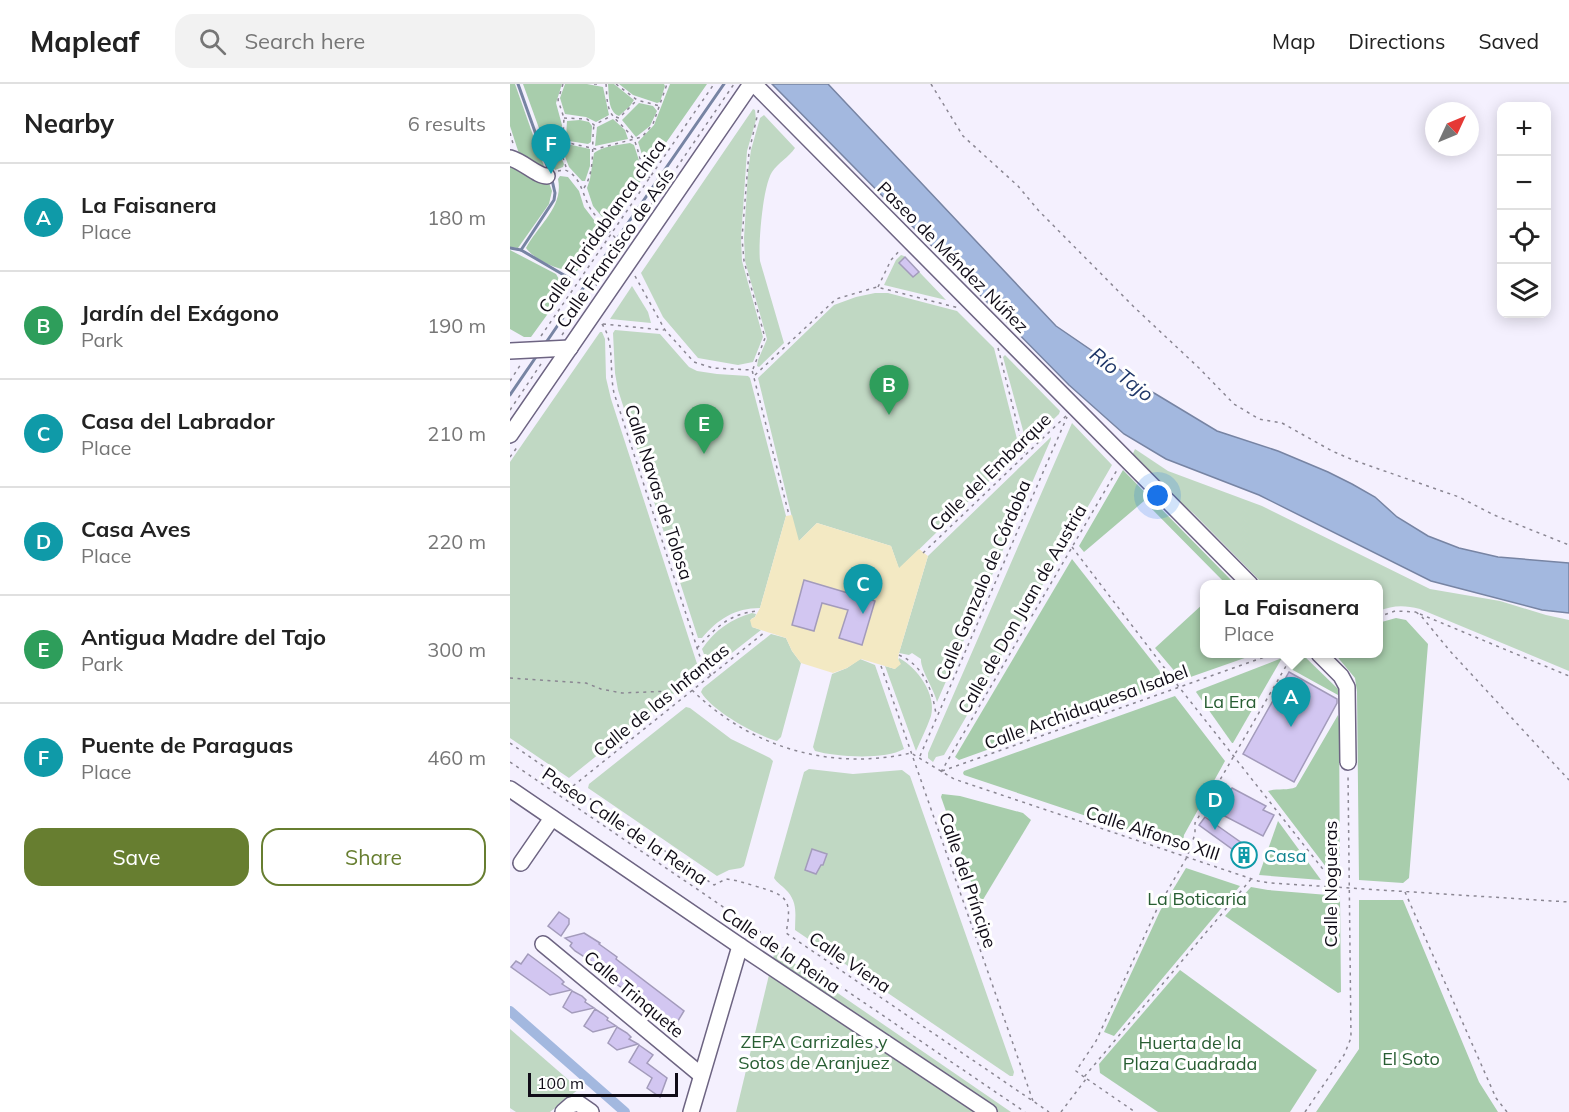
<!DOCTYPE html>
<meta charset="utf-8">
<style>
body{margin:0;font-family:Mulish,sans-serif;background:#f2f2f2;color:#222}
.controls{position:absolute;right:18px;top:18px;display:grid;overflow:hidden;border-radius:12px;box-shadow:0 3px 15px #0003}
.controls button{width:54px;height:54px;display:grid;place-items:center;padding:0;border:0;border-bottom:2px solid #e0e0e0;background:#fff;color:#222;font:30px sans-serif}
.compass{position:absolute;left:915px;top:18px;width:54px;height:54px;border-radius:50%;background:#fff;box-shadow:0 3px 15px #0003;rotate:46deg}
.scale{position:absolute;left:18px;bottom:15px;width:150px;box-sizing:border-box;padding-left:6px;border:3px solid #100c17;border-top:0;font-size:16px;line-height:21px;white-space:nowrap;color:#100c17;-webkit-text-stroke:4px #fff;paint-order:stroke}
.you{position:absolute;left:648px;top:412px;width:21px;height:21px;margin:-15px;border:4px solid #fff;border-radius:50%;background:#1a73e8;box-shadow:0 0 0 9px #1a73e833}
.badge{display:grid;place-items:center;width:39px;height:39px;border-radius:50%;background:#677e30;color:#fff;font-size:20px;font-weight:700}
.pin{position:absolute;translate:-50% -50px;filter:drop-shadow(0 2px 3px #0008)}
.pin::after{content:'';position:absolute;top:32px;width:21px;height:18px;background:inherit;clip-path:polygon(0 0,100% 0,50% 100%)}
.popup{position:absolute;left:690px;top:496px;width:183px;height:78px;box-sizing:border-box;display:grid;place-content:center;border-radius:12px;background:#fff;filter:drop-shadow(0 2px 4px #0005);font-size:20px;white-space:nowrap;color:#767676}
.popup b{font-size:22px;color:#222}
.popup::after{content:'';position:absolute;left:50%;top:100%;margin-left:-12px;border:12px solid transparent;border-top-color:#fff}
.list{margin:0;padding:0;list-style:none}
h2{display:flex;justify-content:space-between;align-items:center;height:78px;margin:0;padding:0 24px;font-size:26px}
h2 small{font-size:20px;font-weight:400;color:#767676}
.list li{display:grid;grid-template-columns:39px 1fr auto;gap:18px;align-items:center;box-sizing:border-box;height:108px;padding:0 24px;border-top:2px solid #e0e0e0}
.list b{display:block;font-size:22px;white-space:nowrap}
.list p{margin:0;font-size:20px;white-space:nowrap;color:#767676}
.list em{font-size:20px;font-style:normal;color:#767676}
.actions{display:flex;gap:12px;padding:18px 24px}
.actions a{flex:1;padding:14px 0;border:2px solid #677e30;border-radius:18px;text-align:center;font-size:21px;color:#677e30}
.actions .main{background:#677e30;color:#fff}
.icon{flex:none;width:33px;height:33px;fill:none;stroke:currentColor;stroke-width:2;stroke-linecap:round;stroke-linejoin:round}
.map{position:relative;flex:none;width:1059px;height:1028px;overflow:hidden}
header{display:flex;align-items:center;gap:36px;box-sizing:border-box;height:84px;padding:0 30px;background:#fff;border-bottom:2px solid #e0e0e0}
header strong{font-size:28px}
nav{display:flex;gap:33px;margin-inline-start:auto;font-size:21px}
.search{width:420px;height:54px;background:#f2f2f2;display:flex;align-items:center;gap:15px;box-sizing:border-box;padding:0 21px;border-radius:18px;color:#767676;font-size:22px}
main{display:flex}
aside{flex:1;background:#fff}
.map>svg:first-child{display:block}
.green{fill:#c0d8c3}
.forest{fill:#a8cdac}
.sand{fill:#f3e9c3}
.water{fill:#a3b8df;stroke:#7784a3;stroke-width:1.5}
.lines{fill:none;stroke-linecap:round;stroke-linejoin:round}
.stream{stroke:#7784a3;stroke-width:3}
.canal{stroke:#a3b8df;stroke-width:10}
.building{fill:#d2c6f1;stroke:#a39bbb;stroke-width:1.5}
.minor-casing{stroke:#6d6482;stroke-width:18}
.path{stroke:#8a8692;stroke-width:1.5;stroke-dasharray:3 4.5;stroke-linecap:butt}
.minor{stroke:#fff;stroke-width:15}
.labels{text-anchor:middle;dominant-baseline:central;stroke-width:6;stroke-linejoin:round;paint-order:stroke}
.street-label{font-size:18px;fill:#100c17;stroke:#fff}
.park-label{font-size:18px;fill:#285e33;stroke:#fff}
.culture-label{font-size:18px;fill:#0d838f;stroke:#fff;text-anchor:start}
.water-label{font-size:20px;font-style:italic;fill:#1f3768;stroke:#fff}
</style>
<header>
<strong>Mapleaf</strong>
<div class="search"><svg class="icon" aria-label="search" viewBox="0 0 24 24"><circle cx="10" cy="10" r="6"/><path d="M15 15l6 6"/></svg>Search here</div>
<nav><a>Map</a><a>Directions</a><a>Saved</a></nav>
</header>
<main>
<aside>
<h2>Nearby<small>6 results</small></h2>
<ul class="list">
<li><span class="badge" style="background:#0f9aa8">A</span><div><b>La Faisanera</b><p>Place</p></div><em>180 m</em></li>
<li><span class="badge" style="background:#2e9e5b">B</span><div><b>Jardín del Exágono</b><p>Park</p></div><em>190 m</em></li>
<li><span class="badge" style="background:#0f9aa8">C</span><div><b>Casa del Labrador</b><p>Place</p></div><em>210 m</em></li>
<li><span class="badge" style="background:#0f9aa8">D</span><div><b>Casa Aves</b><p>Place</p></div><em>220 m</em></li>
<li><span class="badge" style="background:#2e9e5b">E</span><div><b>Antigua Madre del Tajo</b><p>Park</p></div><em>300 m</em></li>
<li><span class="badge" style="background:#0f9aa8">F</span><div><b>Puente de Paraguas</b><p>Place</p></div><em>460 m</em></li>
</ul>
<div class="actions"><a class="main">Save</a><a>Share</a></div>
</aside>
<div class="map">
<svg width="1059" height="1028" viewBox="0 0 1059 1028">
<rect width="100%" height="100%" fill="#f4f0fe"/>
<g class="green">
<polygon points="243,25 245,26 246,36 237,67 231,154 232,177 253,253 243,278 228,281 188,274 153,233 131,189"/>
<path d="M 254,31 L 285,64 C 279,73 268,79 262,88 C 253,102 248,159 250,177 L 274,259 L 249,283 L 247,282 L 248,276 L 257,255 L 235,177 L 234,154 L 238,87 L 241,66 L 250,34 Z"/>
<polygon points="391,171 394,172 436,216 374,201 386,176"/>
<polygon points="122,202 138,228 141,239 100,235"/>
<polygon points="365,209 378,209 447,227 484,264 510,367 389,485 381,462 307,439 288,458 248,294 324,221 346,213"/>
<path d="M 105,246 L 150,250 L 179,283 L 187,287 L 207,290 L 238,292 L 240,294 L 276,432 L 250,524 C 225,524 208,535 192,554 L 188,554 L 108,306 L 105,289 L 103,249 Z"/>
<polygon points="90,248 92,248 95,255 96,294 101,315 191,592 179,603 171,604 59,694 0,654 0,378"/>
<polygon points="495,271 550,327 549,330 517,361 493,273"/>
<polygon points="562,339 602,381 434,671 426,673 423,678 418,674 418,669"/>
<path d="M 541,353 L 541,355 L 427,618 C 424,605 410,585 411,575 L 402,569 L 399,571 L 389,569 L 418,472 Z"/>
<path d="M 625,365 L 658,387 L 752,422 L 920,505 L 990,517 L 1036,531 L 1059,536 L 1059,587 L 910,525 C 894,521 884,521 868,527 L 868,500 L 753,500 L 684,430 L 621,374 Z"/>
<path d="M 242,529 L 246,530 L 245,533 L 241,535 L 242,543 L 251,546 L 209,579 L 197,578 L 192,565 C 205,546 221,535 242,529 Z"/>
<path d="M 261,550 L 276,554 L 282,567 L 291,579 L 271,653 L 267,657 C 246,651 202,627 191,608 L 193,604 Z"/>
<path d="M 389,574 C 407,583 427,611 421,632 C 417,644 411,655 406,667 L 375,582 L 385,585 Z"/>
<path d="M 350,575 L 365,581 L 394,665 C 375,676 326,673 305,667 L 303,663 L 322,590 L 337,584 Z"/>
<polygon points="176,623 180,624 221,655 260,674 263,677 234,782 231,784 219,786 207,792 78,704 79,700"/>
<path d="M 299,685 L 343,690 L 392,686 L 400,692 L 504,988 L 503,992 L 500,992 L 285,846 C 285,832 288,820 278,808 C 273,802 267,799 264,794 L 294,688 Z"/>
<polygon points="265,866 501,1028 226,1028"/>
<polygon points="0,945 69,1005 40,1028 6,1028 0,1024"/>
</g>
<g class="forest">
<polygon points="0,0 5,0 35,85 10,73 0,42"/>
<polygon points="13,0 52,0 46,19 52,41 50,71 54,80 53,83 45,86 43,83"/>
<polygon points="55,0 77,0 93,3 99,31 86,38 76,33 55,30 50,14"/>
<path d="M 98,0 L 104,0 L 124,16 L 120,22 L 109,32 C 98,28 99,11 98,0 Z"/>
<polygon points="109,0 154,0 155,2 150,18 147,19 123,11"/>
<polygon points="160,0 197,0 137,86 128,58 144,41"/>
<polygon points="129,19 143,22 147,27 140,42 126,53 112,36"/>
<polygon points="103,35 115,46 118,55 85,62 87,43"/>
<polygon points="70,36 79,38 82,42 81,58 78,60 59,57 56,54 57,37"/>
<path d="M 120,59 L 124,61 L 134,92 L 101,140 L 98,140 L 83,122 L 77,104 L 80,95 L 84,69 C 93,62 108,61 120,59 Z"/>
<polygon points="57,60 80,65 80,82 75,97 72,97 59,83 54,70"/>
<polygon points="0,78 38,96 42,107 39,120 8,164 0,163"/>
<path d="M 50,92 L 58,93 L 69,107 L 74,123 L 94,149 L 67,187 C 50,187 27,178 16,164 C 28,141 54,123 48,95 Z"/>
<polygon points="0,166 46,190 50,197 58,202 21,253 14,253 0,245"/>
<polygon points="613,386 725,500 714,500 715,499 634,417 574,468 569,462"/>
<polygon points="562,475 656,595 657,601 449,676 445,673"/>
<polygon points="694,519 694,570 746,570 672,596 645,564"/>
<polygon points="886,534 896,536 918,560 899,794 893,799 849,796 847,608 845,594 825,570 868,570 868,539"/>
<polygon points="792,570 828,605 828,611 781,585"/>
<polygon points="772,574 723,659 722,659 686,608 687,607"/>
<polygon points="665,612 715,677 674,751 672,764 454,691 453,689 454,687"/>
<path d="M 828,631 L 829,635 L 830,796 L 826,796 L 758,707 C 768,704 777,707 786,703 Z"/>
<polygon points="432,710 450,712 513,729 521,736 471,819 468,818 431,713"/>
<polygon points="768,737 811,796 749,791"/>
<polygon points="676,784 730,802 604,952 594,948 650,827"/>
<polygon points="741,803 758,806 830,812 831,908 828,909 715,832"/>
<polygon points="849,816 893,816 969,998 988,1028 806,1028 849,965"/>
<polygon points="670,886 807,986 780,1028 648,1028 590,989 589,980"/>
</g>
<path class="sand" d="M 282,431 L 289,457 L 307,439 L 381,462 L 389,484 L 409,465 L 418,472 L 389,569 L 388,575 L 391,580 L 385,585 L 351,575 L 337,584 L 323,589 L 291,579 L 282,567 L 276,554 C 264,550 254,547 242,543 L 240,536 L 245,533 L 250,524 L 276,432 Z"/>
<polygon class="water" points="262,0 318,0 546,242 644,309 707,347 768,367 818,388 842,400 865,413 887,433 918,452 949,464 988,473 1059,479 1059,529 1032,526 921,497 749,411 656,375 614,350 559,301"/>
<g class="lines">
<g class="stream">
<polyline points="8,0 39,87"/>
<polyline points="42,96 45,109 44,116 11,166 59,194"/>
<polyline points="109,152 214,0"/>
<polyline points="0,164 11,166"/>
<polyline points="35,260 104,159"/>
<polyline points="0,311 28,270"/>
</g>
<polyline class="canal" points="0,927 115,1028"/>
</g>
<g class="building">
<polygon points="395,173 409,188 403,193 389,179"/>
<polygon points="294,496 365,517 352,561 329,554 338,526 312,519 304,547 282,541"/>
<polygon points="779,588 827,615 827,619 784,698 733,670"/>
<polygon points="722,704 756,722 753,726 764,731 753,752 701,725 708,712 716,716"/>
<polygon points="695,733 746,769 736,782 723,772 726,768 689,741"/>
<polygon points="302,765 317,770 313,781 311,781 306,790 295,786"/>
<polygon points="49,828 59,835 59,840 51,852 38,842"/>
<polygon points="74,849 90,859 89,860 107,873 106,875 174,927 163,945 131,920 128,917 129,915 109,902 105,899 107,897 87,884 83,881 84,879 65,867 60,862 62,859 55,854"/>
<polygon points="18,870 50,894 54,898 52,900 61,906 40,911 1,883 6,877 11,880"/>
<polygon points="62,907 72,912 76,916 75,918 84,924 62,929 53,923"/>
<polygon points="85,925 93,930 98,934 97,936 106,942 83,948 74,942"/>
<polygon points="107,943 117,949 121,953 119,955 128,960 107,966 98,959"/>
<polygon points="129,961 143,971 137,979 157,994 150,1013 137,1004 142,994 119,978"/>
</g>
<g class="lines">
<g class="minor-casing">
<g id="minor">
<polyline points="244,0 740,500"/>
<path d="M 0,74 C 14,78 27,92 37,92"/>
<polyline points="0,267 60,264"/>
<polyline points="0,351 241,0"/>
<polyline points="809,570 831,592 837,603 838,678"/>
<polyline points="0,705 230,862 479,1028"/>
<polyline points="11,779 42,734"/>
<polyline points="33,860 191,991"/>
<polyline points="53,1028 61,1021 68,1019 81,1028"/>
<polyline points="181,1028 230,862"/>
</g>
</g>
<g class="path">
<polyline points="53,0 48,16 54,34 52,71 57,86"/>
<polyline points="84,0 91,0"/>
<path d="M 96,0 C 97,9 96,20 101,29 C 107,39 119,46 125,58 C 130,70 130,84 140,94"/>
<polyline points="106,0 127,16 150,22"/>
<polyline points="421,0 453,52 508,102 529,127 624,223 689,284 724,320 749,335 772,339 822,367 843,376 949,413 984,431 1059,461"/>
<polyline points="106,33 109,34 127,16"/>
<polyline points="54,34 77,35 84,41 101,32"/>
<polyline points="0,49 4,63"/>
<polyline points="54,58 86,65 132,53 143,40 157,0"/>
<path d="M 48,87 L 55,86 C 71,92 72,110 80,124 C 89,138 103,150 114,164"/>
<path d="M 74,104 C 86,86 81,62 84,41"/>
<polyline points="125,192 155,246 184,278 203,284 242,286 279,431"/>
<polyline points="368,203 381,176 390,166"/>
<path d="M 92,240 C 105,259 99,286 104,309 L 192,579 L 201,592"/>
<polyline points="93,240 154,246"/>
<polyline points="52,251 224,0"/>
<polyline points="31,252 204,0"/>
<polyline points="488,264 515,371"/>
<polyline points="243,285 255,254 234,177 232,154 239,68 249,24"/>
<polyline points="245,291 326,215 367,203 449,224"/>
<polyline points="0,297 11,280"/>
<polyline points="0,326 33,277"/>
<polyline points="0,373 8,362"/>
<polyline points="562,463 669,603 827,803"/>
<polyline points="413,469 556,332"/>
<polyline points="906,528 912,533 940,567 1059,696"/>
<polyline points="910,530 1059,592"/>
<polyline points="868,533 885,527 906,528"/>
<path d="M 187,564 C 207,543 218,530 248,527"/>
<path d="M 389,571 C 414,582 422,605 426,630"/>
<polyline points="371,582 523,1017"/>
<polyline points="0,594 76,599 91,605 112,609 161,607 177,610"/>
<path d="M 182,606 C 241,664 321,687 401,669 L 444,695 L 748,797 L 761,799 L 1059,818"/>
<path d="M 0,659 L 204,801 L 216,795 C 226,796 235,799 245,802 C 276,811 283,814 276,849 L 539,1028"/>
<polyline points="410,672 557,333"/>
<polyline points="0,678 515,1028"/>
<polyline points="432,687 763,570"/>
<polyline points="431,688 607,386"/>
<polyline points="63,702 255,548"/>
<polyline points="895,808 986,1014 997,1028"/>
<polyline points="574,993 566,987 586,957 647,825 677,773 685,750 685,739 783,570"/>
<polyline points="577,995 625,1028"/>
<polyline points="551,1028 576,995 574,993 742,794"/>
<polyline points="795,1028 834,971 841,954 838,691"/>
</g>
<use href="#minor" class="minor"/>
</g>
<defs>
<g id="building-ring" transform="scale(1.35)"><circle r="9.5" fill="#fff" stroke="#0f9aa8" stroke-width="1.5"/><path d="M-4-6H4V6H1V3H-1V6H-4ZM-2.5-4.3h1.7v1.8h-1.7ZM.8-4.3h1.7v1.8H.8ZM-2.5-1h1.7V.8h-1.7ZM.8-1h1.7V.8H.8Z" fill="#0f9aa8"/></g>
</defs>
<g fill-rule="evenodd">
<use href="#building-ring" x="734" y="771"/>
</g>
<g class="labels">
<g class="street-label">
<text transform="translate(92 142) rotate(-55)">Calle Floridablanca chica</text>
<text transform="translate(105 164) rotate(-55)">Calle Francisco de Asís</text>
<text transform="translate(443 173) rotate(45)">Paseo de Méndez Núñez</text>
<text transform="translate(480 388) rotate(-44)">Calle del Embarque</text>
<text transform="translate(149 408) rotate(72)">Calle Navas de Tolosa</text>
<text transform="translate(473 496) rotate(-67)">Calle Gonzalo de Córdoba</text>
<text transform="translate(512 525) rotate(-60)">Calle de Don Juan de Austria</text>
<text transform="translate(151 616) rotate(-39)">Calle de las Infantas</text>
<text transform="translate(576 623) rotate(-20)">Calle Archiduquesa Isabel</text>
<text transform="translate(115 742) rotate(34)">Paseo Calle de la Reina</text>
<text transform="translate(643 749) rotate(18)">Calle Alfonso XIII</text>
<text transform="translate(458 796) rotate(71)">Calle del Príncipe</text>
<text transform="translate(820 800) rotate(-90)">Calle Nogueras</text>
<text transform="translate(271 866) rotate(34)">Calle de la Reina</text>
<text transform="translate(340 878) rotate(34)">Calle Viena</text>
<text transform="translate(124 910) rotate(40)">Calle Trinquete</text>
</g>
<g class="park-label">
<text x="720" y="617">La Era</text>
<text x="687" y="814">La Boticaria</text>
<text x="304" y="957">ZEPA Carrizales y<tspan x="304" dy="21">Sotos de Aranjuez</tspan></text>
<text x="680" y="958">Huerta de la<tspan x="680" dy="21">Plaza Cuadrada</tspan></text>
<text x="901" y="974">El Soto</text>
</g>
<g class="culture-label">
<text x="754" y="771">Casa</text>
</g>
<g class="water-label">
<text transform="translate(612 290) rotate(38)">Río Tajo</text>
</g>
</g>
</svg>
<div class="controls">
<button>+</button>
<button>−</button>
<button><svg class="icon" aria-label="locate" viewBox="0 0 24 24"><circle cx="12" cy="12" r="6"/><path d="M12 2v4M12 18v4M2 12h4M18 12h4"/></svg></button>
<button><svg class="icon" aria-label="layers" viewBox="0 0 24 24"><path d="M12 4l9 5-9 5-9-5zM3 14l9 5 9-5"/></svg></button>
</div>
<svg class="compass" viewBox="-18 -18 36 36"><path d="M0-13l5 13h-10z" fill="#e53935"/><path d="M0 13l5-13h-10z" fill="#767676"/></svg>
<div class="scale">100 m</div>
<div class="you"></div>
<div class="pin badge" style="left:781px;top:643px;background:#0f9aa8">A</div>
<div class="popup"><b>La Faisanera</b>Place</div>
<div class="pin badge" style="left:379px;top:331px;background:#2e9e5b">B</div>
<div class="pin badge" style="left:353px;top:530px;background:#0f9aa8">C</div>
<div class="pin badge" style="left:705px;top:746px;background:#0f9aa8">D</div>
<div class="pin badge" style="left:194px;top:370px;background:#2e9e5b">E</div>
<div class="pin badge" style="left:41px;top:90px;background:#0f9aa8">F</div>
</div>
</main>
